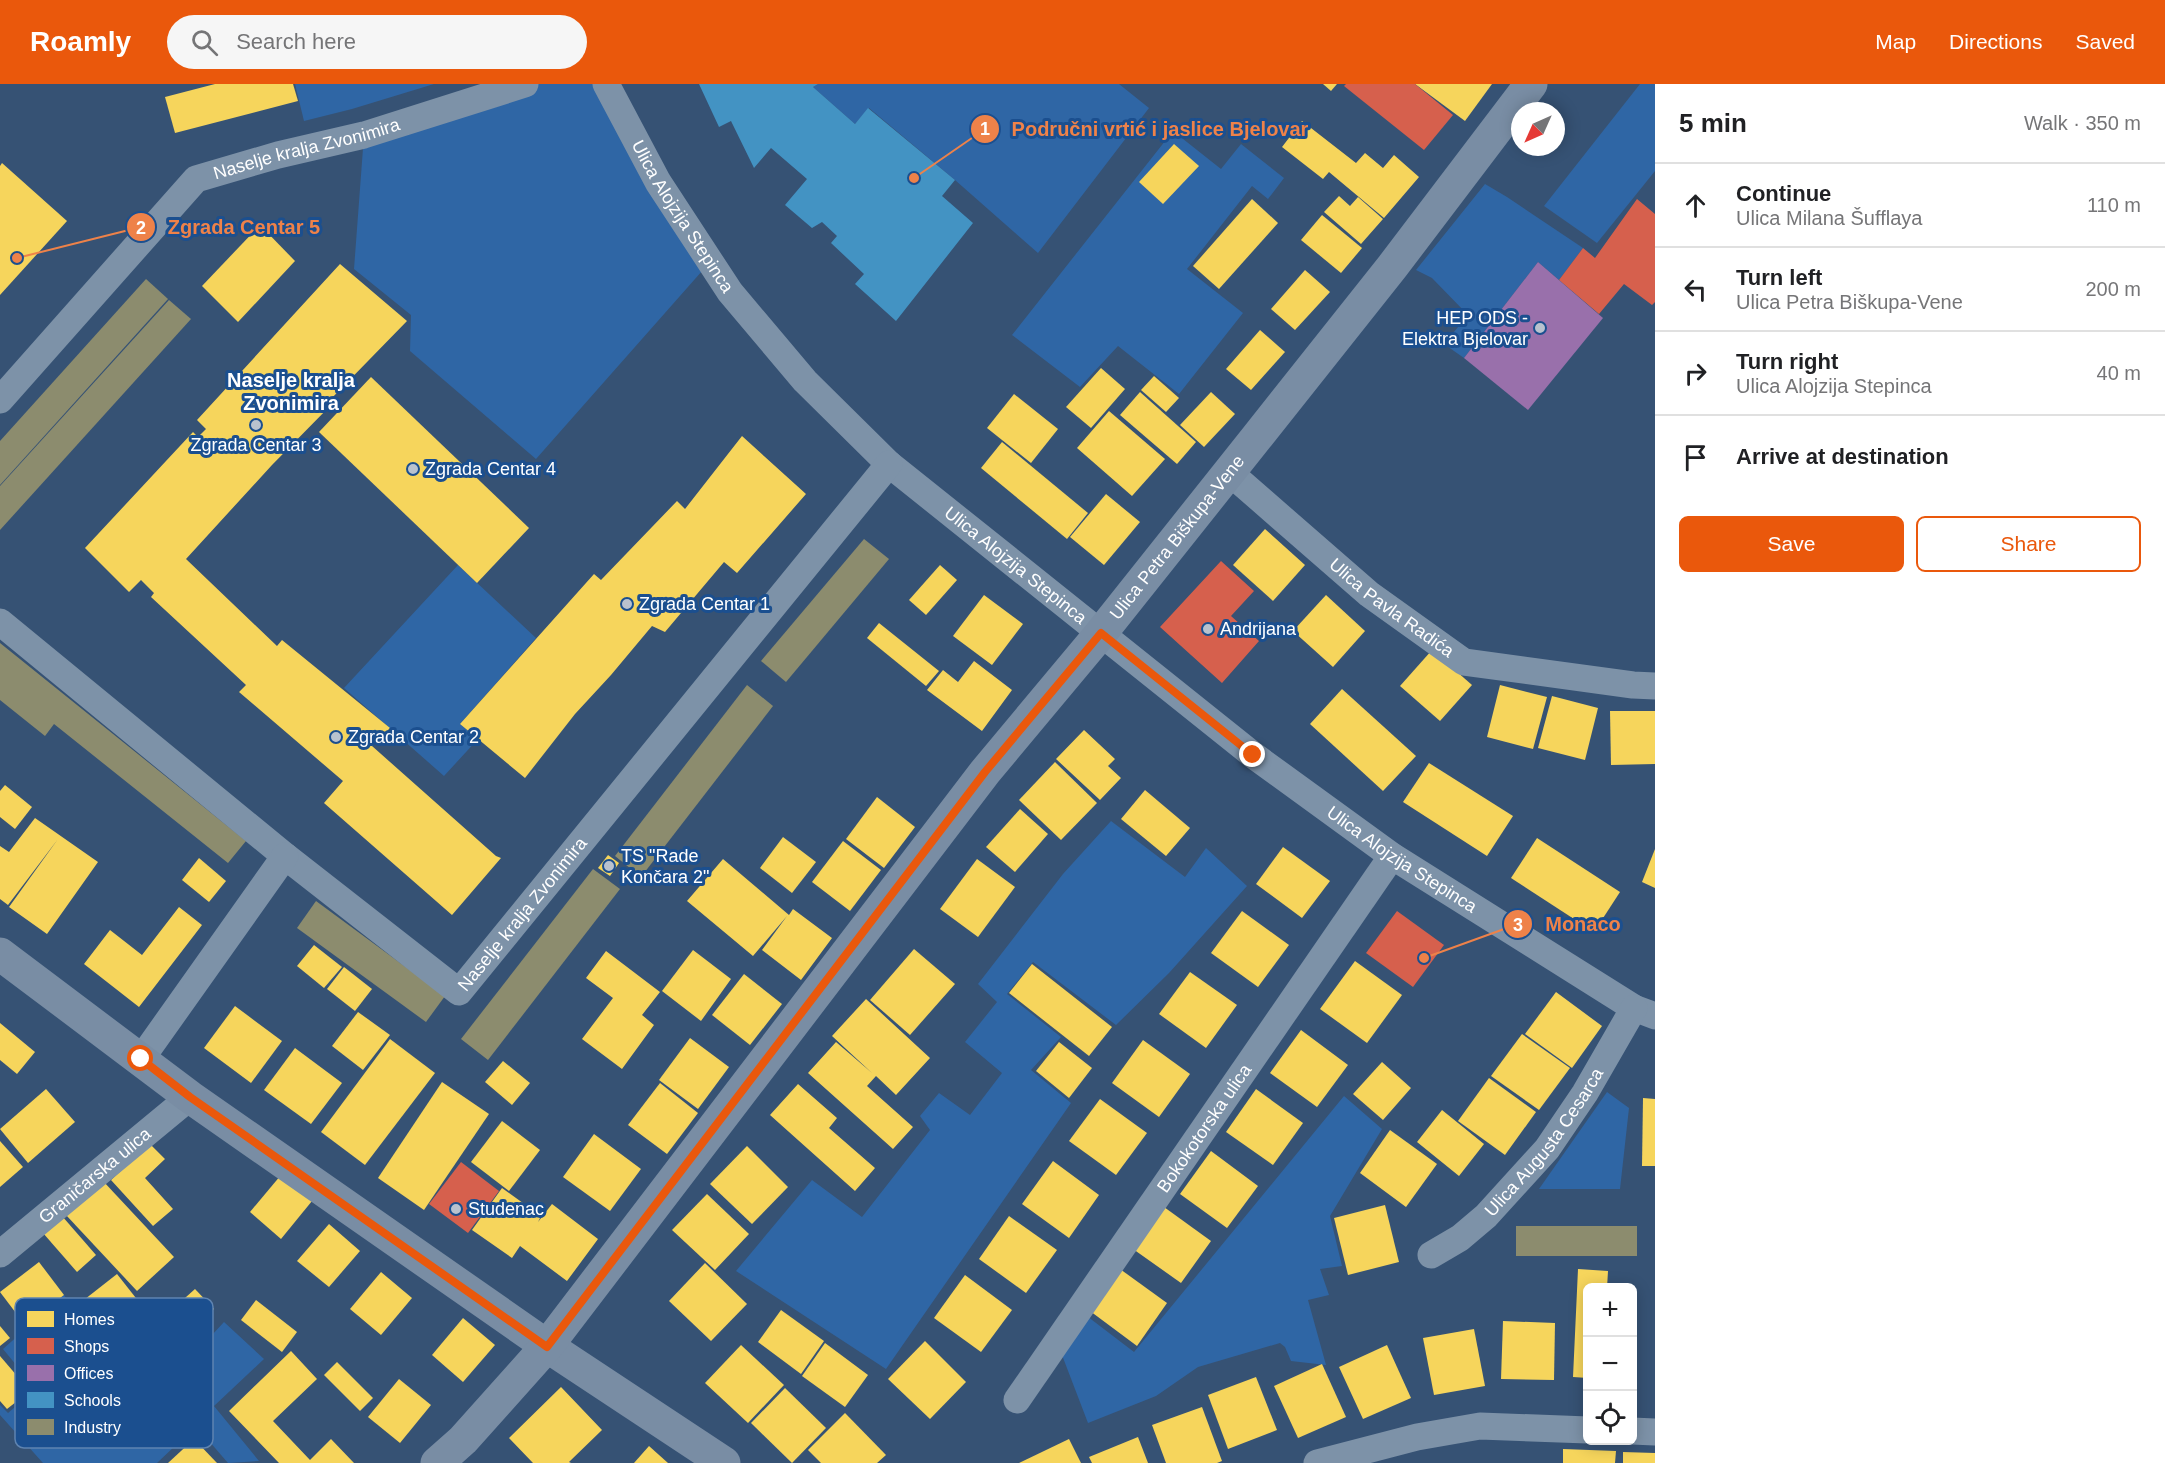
<!DOCTYPE html>
<meta charset="utf-8">
<style>
body{margin:0;font-family:Helvetica,sans-serif;background:#f6f6f6;color:#202124}
.controls{position:absolute;right:18px;bottom:18px;display:grid;overflow:hidden;border-radius:9px;box-shadow:0 3px 15px #0003}
.controls button{width:54px;height:54px;display:grid;place-items:center;padding:0;border:0;border-bottom:2px solid #e0e0e0;background:#fff;color:#202124;font:30px sans-serif}
.compass{position:absolute;left:1511px;top:18px;width:54px;height:54px;border-radius:50%;background:#fff;box-shadow:0 3px 15px #0003;rotate:225deg}
.stop{position:absolute;width:18px;height:18px;margin:-14px;border:4px solid #ea580c;border-radius:50%;background:#fff}
.stop.end{background:#ea580c;border-color:#fff;box-shadow:0 2px 6px #0008}
.list{margin:0;padding:0;list-style:none}
h2{display:flex;justify-content:space-between;align-items:center;height:78px;margin:0;padding:0 24px;font-size:26px}
h2 small{font-size:20px;font-weight:400;color:#757577}
.list li{display:grid;grid-template-columns:39px 1fr auto;gap:18px;align-items:center;box-sizing:border-box;height:84px;padding:0 24px;border-top:2px solid #e0e0e0}
.list b{display:block;font-size:22px;white-space:nowrap}
.list p{margin:0;font-size:20px;white-space:nowrap;color:#757577}
.list em{font-size:20px;font-style:normal;color:#757577}
.actions{display:flex;gap:12px;padding:18px 24px}
.actions a{flex:1;padding:14px 0;border:2px solid #ea580c;border-radius:9px;text-align:center;font-size:21px;color:#ea580c}
.actions .main{background:#ea580c;color:#fff}
.icon{flex:none;width:33px;height:33px;fill:none;stroke:currentColor;stroke-width:2;stroke-linecap:round;stroke-linejoin:round}
.map{position:relative;flex:none;width:1655px;height:1379px;overflow:hidden}
header{display:flex;align-items:center;gap:36px;box-sizing:border-box;height:84px;padding:0 30px;background:#ea580c;color:#fff}
header strong{font-size:28px}
nav{display:flex;gap:33px;margin-inline-start:auto;font-size:21px}
.search{width:420px;height:54px;background:#f6f6f6;display:flex;align-items:center;gap:15px;box-sizing:border-box;padding:0 21px;border-radius:33px;color:#757577;font-size:22px}
main{display:flex}
aside{flex:1;background:#fff}
.map>svg:first-child{display:block}
.green{fill:#2f66a5}
.homes{fill:#f6d55c}
.shops{fill:#d6604d}
.offices{fill:#9970ab}
.schools{fill:#4393c3}
.industry{fill:#8c8c6e}
.lines{fill:none;stroke-linecap:round;stroke-linejoin:round}
.street{stroke:#7d92a8;stroke-width:27}
.secondary{stroke:#798da4;stroke-width:33}
.route{stroke:#ea580c;stroke-width:8}
.poi-dot{fill:#b9c2ce;stroke:#1b4f8f;stroke-width:2}
.labels{text-anchor:middle;dominant-baseline:central;stroke-width:6;stroke-linejoin:round;paint-order:stroke}
.street-label{font-size:18px;fill:#fff;stroke:#1b4f8f}
.poi-label{font-size:18px;fill:#fff;stroke:#1b4f8f;text-anchor:start}
.neighbourhood-label{font-size:20px;font-weight:bold;fill:#fff;stroke:#1b4f8f}
.key{fill:#1b4f8f;stroke:#5f84b1;stroke-width:1.5}
.key-label{font-size:16px;fill:#fff}
.leader{fill:none;stroke:#ee8249;stroke-width:2}
.callout-dot{fill:#ee8249;stroke:#1b4f8f;stroke-width:2}
.mark-label{font-size:18px;text-anchor:middle;font-weight:bold;fill:#fff}
.callout-label{font-size:20px;text-anchor:middle;font-weight:bold;fill:#ee8249;stroke:#1b4f8f;stroke-width:6;stroke-linejoin:round;paint-order:stroke}
</style>
<header>
<strong>Roamly</strong>
<div class="search"><svg class="icon" aria-label="search" viewBox="0 0 24 24"><circle cx="10" cy="10" r="6"/><path d="M15 15l6 6"/></svg>Search here</div>
<nav><a>Map</a><a>Directions</a><a>Saved</a></nav>
</header>
<main>
<div class="map">
<svg width="1655" height="1379" viewBox="0 0 1655 1379">
<rect width="100%" height="100%" fill="#365274"/>
<g class="green">
<polygon points="295,0 434,0 352,25 304,37"/>
<polygon points="527,0 606,0 710,178 536,375 410,267 411,231 354,185 364,51"/>
<polygon points="818,0 1119,0 1149,24 1038,169 955,96 869,24 855,40 813,3"/>
<polygon points="1640,0 1655,0 1655,87 1597,159 1544,122"/>
<polygon points="1173,47 1221,85 1241,60 1284,94 1268,115 1252,102 1187,185 1243,229 1179,310 1118,262 1080,303 1012,251"/>
<polygon points="1485,100 1507,113 1583,164 1559,196 1538,178 1464,274 1444,260 1468,231 1432,194 1416,186"/>
<polygon points="458,481 536,554 460,640 478,655 444,692 344,604"/>
<polygon points="1111,737 1185,793 1206,764 1247,802 1169,889 1116,941 1033,878 1007,910 1061,953 1031,986 1071,1019 886,1285 736,1187 812,1096 862,1133 930,1046 920,1032 939,1009 970,1031 1002,989 965,958 997,918 978,900 1063,790"/>
<polygon points="1607,1008 1629,1024 1620,1105 1539,1105"/>
<polygon points="1344,1012 1382,1045 1330,1132 1342,1182 1320,1185 1329,1211 1308,1216 1326,1281 1291,1277 1285,1263 1280,1259 1198,1283 1156,1312 1088,1339 1057,1258 1079,1226 1134,1268"/>
<polygon points="64,1211 114,1284 168,1240 200,1264 224,1238 264,1275 214,1322 259,1377 228,1379 196,1342 157,1379 43,1379 0,1331 0,1321 8,1329 36,1305 3,1265"/>
</g>
<g class="homes">
<polygon points="215,0 293,0 298,17 175,49 165,13"/>
<polygon points="1323,0 1337,0 1331,7"/>
<polygon points="1415,0 1492,0 1465,37"/>
<polygon points="1302,37 1356,79 1365,69 1383,84 1394,71 1419,93 1384,134 1329,88 1323,95 1282,63"/>
<polygon points="1174,60 1199,82 1163,120 1139,98"/>
<polygon points="2,79 67,137 0,211 0,82"/>
<polygon points="1339,112 1350,122 1358,113 1383,135 1361,160 1324,128"/>
<polygon points="1252,115 1278,139 1219,205 1193,182"/>
<polygon points="1322,131 1362,164 1341,189 1301,156"/>
<polygon points="260,141 295,177 238,238 202,202"/>
<polygon points="340,180 407,237 329,317 332,320 272,381 186,475 277,562 282,556 390,644 372,662 496,772 501,774 452,831 324,719 343,697 239,608 246,601 151,513 154,509 141,496 129,508 85,464 193,348 198,353 206,345 197,336"/>
<polygon points="1305,186 1330,208 1295,246 1271,225"/>
<polygon points="1260,246 1285,268 1251,306 1226,285"/>
<polygon points="1101,284 1125,305 1091,344 1066,323"/>
<polygon points="1154,292 1179,314 1166,328 1141,306"/>
<polygon points="371,293 529,444 477,499 319,348"/>
<polygon points="1140,308 1196,358 1177,380 1120,331"/>
<polygon points="1211,308 1235,330 1204,363 1180,341"/>
<polygon points="1014,310 1058,345 1031,379 987,344"/>
<polygon points="1109,327 1165,375 1132,412 1077,364"/>
<polygon points="742,352 806,410 737,489 724,478 665,548 652,542 611,591 575,630 525,694 460,640 594,490 601,496 677,417 685,425"/>
<polygon points="1002,358 1088,429 1067,455 981,384"/>
<polygon points="1106,410 1140,438 1104,481 1070,453"/>
<polygon points="1265,445 1305,481 1273,517 1233,481"/>
<polygon points="940,481 957,496 926,531 909,516"/>
<polygon points="984,511 1023,540 992,581 953,552"/>
<polygon points="1326,511 1365,547 1333,583 1293,547"/>
<polygon points="879,539 939,587 926,602 867,554"/>
<polygon points="1432,566 1472,601 1440,637 1400,602"/>
<polygon points="974,577 1012,606 982,647 927,606 943,586 958,598"/>
<polygon points="1500,601 1547,613 1533,665 1487,653"/>
<polygon points="1342,605 1416,672 1383,707 1310,640"/>
<polygon points="1552,612 1598,624 1585,676 1538,664"/>
<polygon points="1610,627 1655,627 1655,680 1611,681"/>
<polygon points="1084,646 1115,675 1108,682 1121,694 1100,716 1056,675"/>
<polygon points="1055,678 1097,719 1061,756 1019,716"/>
<polygon points="1429,679 1513,732 1487,772 1403,718"/>
<polygon points="5,701 32,723 15,745 0,733 0,707"/>
<polygon points="1145,706 1190,744 1166,772 1121,735"/>
<polygon points="877,713 915,743 884,784 846,755"/>
<polygon points="1020,725 1048,750 1015,788 986,763"/>
<polygon points="35,734 98,778 47,850 9,823 58,755 8,821 0,815 0,762 9,768"/>
<polygon points="783,753 816,778 792,809 760,784"/>
<polygon points="1537,754 1620,808 1594,848 1511,794"/>
<polygon points="843,757 881,786 850,827 812,798"/>
<polygon points="1283,763 1330,797 1302,834 1256,800"/>
<polygon points="1655,765 1655,804 1642,798"/>
<polygon points="608,771 619,779 610,792 598,784"/>
<polygon points="199,774 226,797 209,818 182,796"/>
<polygon points="723,775 789,831 793,825 832,854 801,896 762,866 787,832 753,872 687,817"/>
<polygon points="977,775 1015,803 978,853 940,825"/>
<polygon points="179,823 202,841 139,923 84,880 110,846 142,871"/>
<polygon points="1242,827 1289,861 1258,903 1211,869"/>
<polygon points="314,861 342,883 324,904 297,882"/>
<polygon points="914,865 955,900 910,951 870,916"/>
<polygon points="693,866 731,895 701,937 662,907"/>
<polygon points="606,867 660,908 642,931 654,941 622,985 582,955 613,914 586,894"/>
<polygon points="1355,877 1402,911 1367,959 1320,925"/>
<polygon points="1032,880 1112,943 1089,972 1009,909"/>
<polygon points="344,883 372,905 355,927 327,905"/>
<polygon points="1190,888 1237,921 1206,964 1159,930"/>
<polygon points="744,890 782,920 750,961 712,931"/>
<polygon points="1556,908 1602,942 1572,984 1525,950"/>
<polygon points="866,915 930,974 896,1011 876,992 867,1002 913,1043 893,1065 808,989 836,958 872,989 832,952"/>
<polygon points="235,922 282,957 251,999 204,964"/>
<polygon points="358,928 390,951 363,986 332,962"/>
<polygon points="0,939 35,968 17,990 0,976"/>
<polygon points="1301,946 1348,981 1317,1023 1270,989"/>
<polygon points="1522,950 1570,984 1539,1026 1491,992"/>
<polygon points="690,954 729,983 698,1025 659,996"/>
<polygon points="390,955 435,989 365,1081 321,1048"/>
<polygon points="1143,956 1190,990 1159,1033 1112,999"/>
<polygon points="1059,958 1092,984 1069,1014 1036,987"/>
<polygon points="295,964 342,999 311,1040 264,1006"/>
<polygon points="503,977 530,999 512,1021 485,998"/>
<polygon points="1382,978 1411,1004 1383,1036 1353,1010"/>
<polygon points="1489,994 1536,1028 1505,1071 1458,1037"/>
<polygon points="442,998 489,1030 424,1126 378,1094"/>
<polygon points="660,999 698,1029 667,1070 628,1041"/>
<polygon points="798,1000 837,1034 829,1044 875,1084 855,1107 770,1031"/>
<polygon points="46,1005 75,1038 28,1079 0,1045"/>
<polygon points="1256,1005 1303,1039 1273,1081 1226,1048"/>
<polygon points="1643,1014 1655,1015 1655,1082 1642,1082"/>
<polygon points="1100,1015 1147,1049 1116,1091 1069,1057"/>
<polygon points="1442,1026 1484,1060 1459,1092 1417,1058"/>
<polygon points="502,1037 540,1066 509,1107 471,1078"/>
<polygon points="1390,1046 1437,1080 1406,1123 1360,1089"/>
<polygon points="594,1050 641,1085 610,1127 563,1093"/>
<polygon points="0,1057 23,1083 0,1103"/>
<polygon points="150,1060 165,1075 145,1094 173,1125 153,1142 111,1096"/>
<polygon points="747,1062 788,1103 752,1140 710,1100"/>
<polygon points="1211,1067 1258,1102 1227,1144 1180,1110"/>
<polygon points="1053,1077 1099,1111 1069,1154 1022,1120"/>
<polygon points="281,1091 312,1117 281,1155 250,1128"/>
<polygon points="103,1097 174,1173 137,1207 66,1131"/>
<polygon points="502,1104 541,1132 538,1138 552,1120 598,1155 567,1197 520,1162 512,1174 472,1146"/>
<polygon points="707,1110 749,1150 715,1186 672,1146"/>
<polygon points="1385,1121 1399,1178 1348,1191 1334,1134"/>
<polygon points="1164,1123 1211,1157 1181,1199 1133,1165"/>
<polygon points="62,1132 96,1171 77,1188 43,1149"/>
<polygon points="1009,1132 1057,1166 1026,1209 979,1175"/>
<polygon points="329,1140 360,1167 329,1203 297,1177"/>
<polygon points="39,1178 64,1211 25,1241 0,1208"/>
<polygon points="705,1179 747,1220 711,1257 669,1217"/>
<polygon points="1120,1185 1167,1219 1137,1262 1090,1227"/>
<polygon points="1578,1185 1608,1187 1607,1204 1588,1204 1588,1294 1573,1293"/>
<polygon points="381,1188 412,1214 381,1251 350,1225"/>
<polygon points="117,1190 154,1237 117,1266 80,1219"/>
<polygon points="965,1191 1012,1226 981,1268 934,1234"/>
<polygon points="195,1205 214,1225 195,1242 176,1222"/>
<polygon points="256,1216 297,1248 282,1268 241,1236"/>
<polygon points="781,1226 824,1257 801,1290 758,1258"/>
<polygon points="463,1234 495,1261 463,1298 432,1271"/>
<polygon points="1503,1237 1555,1239 1554,1296 1501,1295"/>
<polygon points="0,1242 10,1254 0,1262"/>
<polygon points="1474,1245 1485,1302 1434,1311 1423,1254"/>
<polygon points="925,1257 966,1298 930,1335 888,1295"/>
<polygon points="825,1259 868,1291 845,1323 802,1292"/>
<polygon points="741,1261 784,1301 748,1339 705,1299"/>
<polygon points="1387,1261 1411,1314 1363,1335 1339,1283"/>
<polygon points="291,1267 317,1295 273,1337 310,1376 331,1355 354,1379 279,1379 229,1327"/>
<polygon points="0,1272 30,1307 7,1325 0,1317"/>
<polygon points="337,1278 373,1314 360,1327 324,1291"/>
<polygon points="1322,1280 1346,1333 1298,1354 1274,1302"/>
<polygon points="1256,1293 1277,1346 1228,1365 1208,1311"/>
<polygon points="399,1295 431,1321 400,1359 368,1333"/>
<polygon points="561,1303 602,1346 569,1378 571,1379 533,1379 509,1354"/>
<polygon points="785,1304 826,1344 792,1379 751,1339"/>
<polygon points="1202,1323 1222,1377 1217,1379 1166,1379 1152,1341"/>
<polygon points="845,1329 886,1371 877,1379 821,1379 808,1366"/>
<polygon points="1138,1353 1148,1379 1092,1379 1089,1373"/>
<polygon points="194,1355 217,1379 168,1379"/>
<polygon points="1069,1355 1081,1379 1019,1379"/>
<polygon points="649,1362 668,1379 634,1379"/>
<polygon points="1563,1365 1616,1367 1615,1379 1563,1379"/>
<polygon points="1623,1368 1655,1369 1655,1379 1623,1379"/>
</g>
<g class="shops">
<polygon points="1346,0 1415,0 1453,31 1424,66 1344,2"/>
<polygon points="1637,115 1655,130 1655,218 1652,221 1624,200 1599,230 1559,196 1583,164 1595,174"/>
<polygon points="1221,477 1254,507 1231,532 1259,557 1222,599 1160,543"/>
<polygon points="1397,827 1444,861 1413,903 1366,869"/>
<polygon points="461,1078 499,1107 468,1149 429,1120"/>
</g>
<polygon class="offices" points="1538,178 1603,234 1528,326 1464,274"/>
<polygon class="schools" points="699,0 818,0 813,3 855,40 868,24 955,96 942,112 973,139 896,237 855,200 864,190 831,159 837,152 822,138 812,144 785,121 807,95 771,64 754,84 731,37 719,43"/>
<g class="industry">
<polygon points="146,195 168,215 0,401 0,357"/>
<polygon points="169,216 191,235 0,446 0,402"/>
<polygon points="864,455 889,475 786,598 761,577"/>
<polygon points="0,559 246,757 228,779 54,640 45,652 0,616"/>
<polygon points="747,601 773,622 641,793 615,772"/>
<polygon points="593,785 620,805 488,976 461,955"/>
<polygon points="316,817 445,912 426,938 297,844"/>
<rect x="1516" y="1142" width="121" height="30"/>
</g>
<g class="lines">
<g class="street">
<path id="s1" d="M 606,0 L 658,98 L 730,208 L 805,297 L 889,380 L 1253,671 L 1392,772 L 1634,924 L 1655,932"/>
<path id="s2" d="M 0,316 L 196,95 L 278,71 L 364,51 L 525,0"/>
<path id="s3" d="M 1229,388 L 1369,510 L 1464,578 L 1633,601 L 1655,602"/>
<path id="s4" d="M 0,538 L 285,772 L 459,908 L 889,380"/>
<polyline points="141,975 285,772"/>
<path id="s5" d="M 0,1170 L 190,1013"/>
<path id="s6" d="M 1431,1171 L 1460,1154 L 1486,1132 L 1547,1065 L 1585,1009 L 1634,924"/>
<path id="s7" d="M 1017,1316 L 1392,772"/>
<polyline points="1632,1347 1655,1348"/>
<polyline points="1317,1379 1417,1353 1480,1342 1588,1346"/>
</g>
<g class="secondary">
<polyline points="0,870 190,1013 547,1262 724,1379"/>
<path id="s8" d="M 437,1379 L 463,1356 L 547,1262 L 985,688 L 1101,549 L 1257,353 L 1392,183 L 1531,0"/>
</g>
</g>
<g class="lines">
<polyline class="route" points="141,975 190,1013 547,1263 985,688 1101,549 1253,671"/>
</g>
<g class="poi-dot">
<circle cx="1540" cy="244" r="6"/>
<circle cx="256" cy="341" r="6"/>
<circle cx="413" cy="385" r="6"/>
<circle cx="627" cy="520" r="6"/>
<circle cx="1208" cy="545" r="6"/>
<circle cx="336" cy="653" r="6"/>
<circle cx="609" cy="782" r="6"/>
<circle cx="456" cy="1125" r="6"/>
</g>
<g class="labels">
<g class="street-label">
<text stroke="none"><textPath href="#s2" startOffset="410">Naselje kralja Zvonimira</textPath></text>
<text stroke="none"><textPath href="#s1" startOffset="153">Ulica Alojzija Stepinca</textPath></text>
<text stroke="none"><textPath href="#s8" startOffset="1186">Ulica Petra Biškupa-Vene</textPath></text>
<text stroke="none"><textPath href="#s1" startOffset="639">Ulica Alojzija Stepinca</textPath></text>
<text stroke="none"><textPath href="#s3" startOffset="212">Ulica Pavla Radića</textPath></text>
<text stroke="none"><textPath href="#s1" startOffset="1125">Ulica Alojzija Stepinca</textPath></text>
<text stroke="none"><textPath href="#s4" startOffset="690">Naselje kralja Zvonimira</textPath></text>
<text stroke="none"><textPath href="#s7" startOffset="330">Bokokotorska ulica</textPath></text>
<text stroke="none"><textPath href="#s6" startOffset="162">Ulica Augusta Cesarca</textPath></text>
<text stroke="none"><textPath href="#s5" startOffset="123">Graničarska ulica</textPath></text>
</g>
<g class="poi-label">
<text x="1528" y="234" text-anchor="end">HEP ODS -<tspan x="1528" dy="21">Elektra Bjelovar</tspan></text>
<text x="256" y="361" text-anchor="middle">Zgrada Centar 3</text>
<text x="425" y="385">Zgrada Centar 4</text>
<text x="639" y="520">Zgrada Centar 1</text>
<text x="1220" y="545">Andrijana</text>
<text x="348" y="653">Zgrada Centar 2</text>
<text x="621" y="772">TS "Rade<tspan x="621" dy="21">Končara 2"</tspan></text>
<text x="468" y="1125">Studenac</text>
</g>
<g class="neighbourhood-label">
<text x="291" y="296">Naselje kralja<tspan x="291" dy="23">Zvonimira</tspan></text>
</g>
</g>
<rect x="15" y="1214" width="198" height="150" rx="9" class="key"/>
<rect x="27" y="1227" width="27" height="16" fill="#f6d55c"/>
<rect x="27" y="1254" width="27" height="16" fill="#d6604d"/>
<rect x="27" y="1281" width="27" height="16" fill="#9970ab"/>
<rect x="27" y="1308" width="27" height="16" fill="#4393c3"/>
<rect x="27" y="1335" width="27" height="16" fill="#8c8c6e"/>
<g class="key-label">
<text x="64" y="1241">Homes</text>
<text x="64" y="1268">Shops</text>
<text x="64" y="1295">Offices</text>
<text x="64" y="1322">Schools</text>
<text x="64" y="1349">Industry</text>
</g>
<path class="leader" d="M914 94L985 45M17 174L141 143M1424 874L1518 840"/>
<g class="callout-dot">
<circle cx="914" cy="94" r="6"/>
<circle cx="17" cy="174" r="6"/>
<circle cx="1424" cy="874" r="6"/>
<circle cx="985" cy="45" r="15"/>
<circle cx="141" cy="143" r="15"/>
<circle cx="1518" cy="840" r="15"/>
</g>
<g class="mark-label">
<text x="985" y="51">1</text>
<text x="141" y="150">2</text>
<text x="1518" y="847">3</text>
</g>
<g class="callout-label">
<text x="1160" y="52">Područni vrtić i jaslice Bjelovar</text>
<text x="244" y="150">Zgrada Centar 5</text>
<text x="1583" y="847">Monaco</text>
</g>
</svg>
<div class="controls">
<button>+</button>
<button>−</button>
<button><svg class="icon" aria-label="locate" viewBox="0 0 24 24"><circle cx="12" cy="12" r="6"/><path d="M12 2v4M12 18v4M2 12h4M18 12h4"/></svg></button>
</div>
<svg class="compass" viewBox="-18 -18 36 36"><path d="M0-13l5 13h-10z" fill="#e53935"/><path d="M0 13l5-13h-10z" fill="#757577"/></svg>
<div class="stop" style="left:141px;top:975px"></div>
<div class="stop end" style="left:1253px;top:671px"></div>
</div>
<aside>
<h2>5 min<small>Walk · 350 m</small></h2>
<ul class="list">
<li><svg class="icon" aria-label="ahead" viewBox="0 0 24 24"><path d="M12 20V5M6 11l6-6 6 6"/></svg><div><b>Continue</b><p>Ulica Milana Šufflaya</p></div><em>110 m</em></li>
<li><svg class="icon" aria-label="left" viewBox="0 0 24 24"><path d="M17 20v-9H6M10 6l-5 5 5 5"/></svg><div><b>Turn left</b><p>Ulica Petra Biškupa-Vene</p></div><em>200 m</em></li>
<li><svg class="icon" aria-label="right" viewBox="0 0 24 24"><path d="M7 20v-9h11M14 6l5 5-5 5"/></svg><div><b>Turn right</b><p>Ulica Alojzija Stepinca</p></div><em>40 m</em></li>
<li><svg class="icon" aria-label="arrive" viewBox="0 0 24 24"><path d="M6 21V4h12l-3 4 3 4H6"/></svg><div><b>Arrive at destination</b></div></li>
</ul>
<div class="actions"><a class="main">Save</a><a>Share</a></div>
</aside>
</main>
